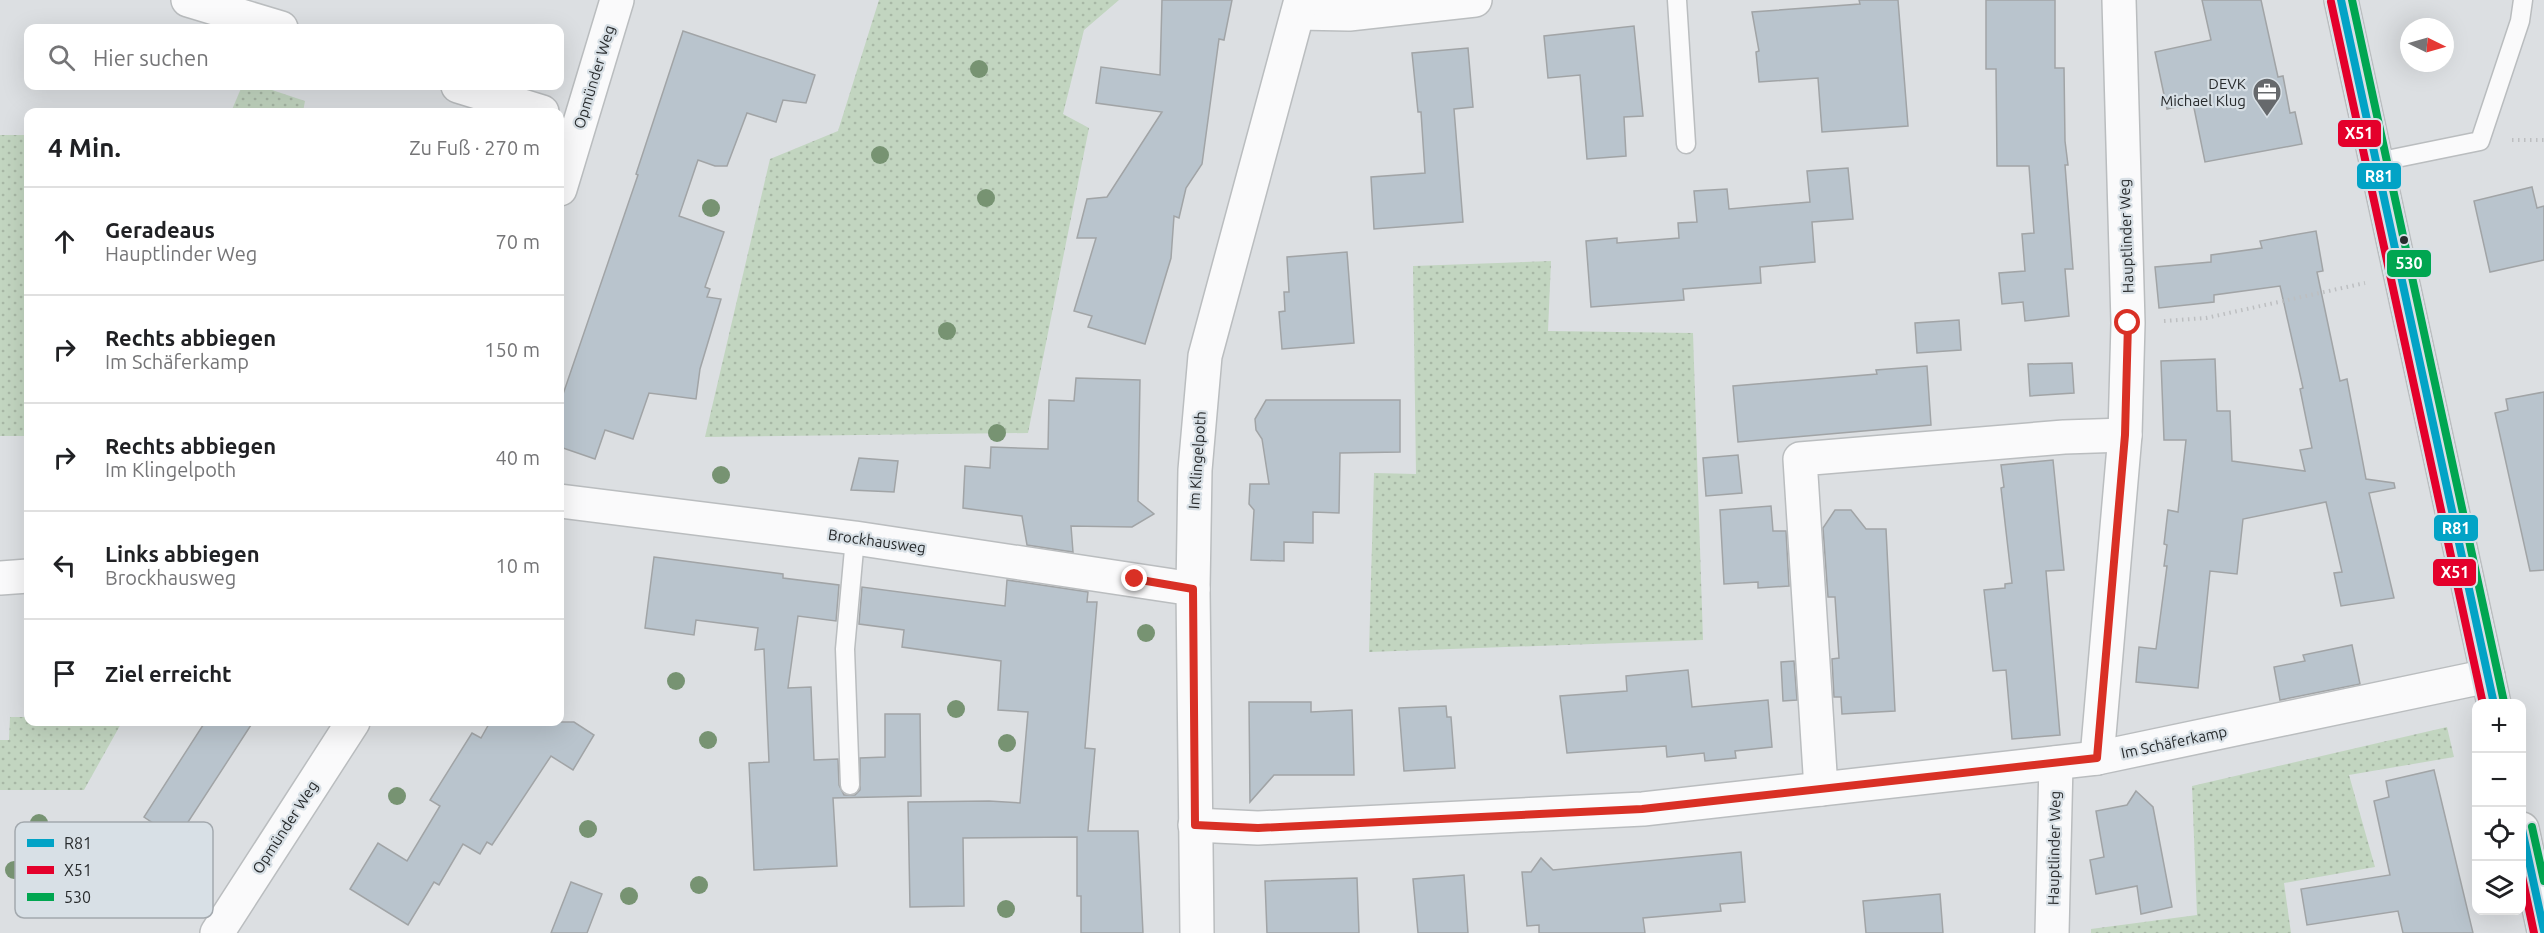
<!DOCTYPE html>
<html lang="de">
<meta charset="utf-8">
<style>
body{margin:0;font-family:Ubuntu,sans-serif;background:#f6f6f6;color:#202124}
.controls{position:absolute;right:18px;bottom:18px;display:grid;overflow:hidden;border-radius:12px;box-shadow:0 6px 24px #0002}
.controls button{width:54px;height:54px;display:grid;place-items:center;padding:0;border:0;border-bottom:2px solid #e0e0e0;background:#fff;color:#202124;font:30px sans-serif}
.compass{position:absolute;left:2400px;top:18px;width:54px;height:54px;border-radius:50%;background:#fff;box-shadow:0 6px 24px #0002;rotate:95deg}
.stop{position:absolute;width:18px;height:18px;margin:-14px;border:4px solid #d93025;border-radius:50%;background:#fff}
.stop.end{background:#d93025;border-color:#fff;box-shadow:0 2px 6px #0008}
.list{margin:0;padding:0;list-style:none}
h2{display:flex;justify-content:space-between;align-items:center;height:78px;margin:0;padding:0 24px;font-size:26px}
h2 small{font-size:20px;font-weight:400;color:#757577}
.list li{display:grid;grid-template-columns:39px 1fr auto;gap:18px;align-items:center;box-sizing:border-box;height:108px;padding:0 24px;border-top:2px solid #e0e0e0}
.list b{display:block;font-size:22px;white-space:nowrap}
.list p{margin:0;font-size:20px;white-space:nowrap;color:#757577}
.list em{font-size:20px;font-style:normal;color:#757577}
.icon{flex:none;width:33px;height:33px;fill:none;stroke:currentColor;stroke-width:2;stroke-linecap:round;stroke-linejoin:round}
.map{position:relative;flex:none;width:2544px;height:933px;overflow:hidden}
.search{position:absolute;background:#fff;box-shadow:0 6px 24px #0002;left:24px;top:24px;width:540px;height:66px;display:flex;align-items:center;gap:15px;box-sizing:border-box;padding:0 21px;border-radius:12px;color:#757577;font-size:22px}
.panel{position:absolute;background:#fff;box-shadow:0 6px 24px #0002;left:24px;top:108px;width:540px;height:618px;border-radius:12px}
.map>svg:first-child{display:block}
.garden{fill:url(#garden-dots)}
.building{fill:#b9c4cd;stroke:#a1a4a6;stroke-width:1.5}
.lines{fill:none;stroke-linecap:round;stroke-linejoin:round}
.lane-casing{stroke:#babdbf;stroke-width:21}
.street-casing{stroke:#babdbf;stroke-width:36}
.secondary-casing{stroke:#babdbf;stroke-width:36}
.path{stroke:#bdbfc1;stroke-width:4;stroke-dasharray:1.5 4.5;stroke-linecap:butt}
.lane{stroke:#fafafb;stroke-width:18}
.street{stroke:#fafafb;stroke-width:33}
.secondary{stroke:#fafafb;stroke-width:33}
.bus-1-casing{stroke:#d8e0e6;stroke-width:12}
.bus-2-casing{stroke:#d8e0e6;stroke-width:12}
.bus-3-casing{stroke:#d8e0e6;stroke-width:12}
.bus-1{stroke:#02a3c6;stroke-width:8}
.bus-2{stroke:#e4002b;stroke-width:8}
.bus-3{stroke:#00a651;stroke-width:8}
.tree{fill:#779372}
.route{stroke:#d93025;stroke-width:8}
.bus-dot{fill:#272a2c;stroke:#d8e0e6;stroke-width:2}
.labels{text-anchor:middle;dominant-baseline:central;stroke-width:4.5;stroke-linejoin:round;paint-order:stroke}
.street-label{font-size:15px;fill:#272a2c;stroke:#d8e0e6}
.poi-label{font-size:15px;fill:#272a2c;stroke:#d8e0e6;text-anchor:end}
.key{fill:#d8e0e6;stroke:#a3a9ae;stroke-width:1.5}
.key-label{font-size:16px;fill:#272a2c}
.line-badge{stroke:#d8e0e6;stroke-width:2}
.badge-label{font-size:16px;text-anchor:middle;font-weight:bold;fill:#fff}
</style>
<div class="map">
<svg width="2544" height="933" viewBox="0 0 2544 933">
<defs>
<pattern id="garden-dots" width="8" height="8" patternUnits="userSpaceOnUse" patternTransform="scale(1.5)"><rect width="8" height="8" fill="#c2d5c0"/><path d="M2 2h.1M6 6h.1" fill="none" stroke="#a7b7a5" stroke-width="1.8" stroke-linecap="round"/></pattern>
</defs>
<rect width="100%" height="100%" fill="#dcdfe2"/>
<g class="garden">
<polygon points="879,0 1119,0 1084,30 1063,114 1089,128 1028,433 705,437 770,159 838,131"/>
<polygon points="242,86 260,86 305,101 303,112 231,112"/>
<rect x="0" y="135" width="28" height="301"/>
<polygon points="1551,261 1548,331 1693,333 1703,640 1369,652 1374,473 1416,474 1413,266"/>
<polygon points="10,717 28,717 28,722 122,722 84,790 0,790 0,740 9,740"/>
<polygon points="2447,727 2454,757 2349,775 2375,867 2284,883 2291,933 2091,933 2091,929 2197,915 2192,786"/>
</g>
<g class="building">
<polygon points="1162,0 1232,0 1224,40 1219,39 1202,164 1186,188 1179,218 1174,216 1171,258 1145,344 1088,327 1092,316 1074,311 1096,238 1077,238 1087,199 1107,197 1162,112 1096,103 1101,67 1160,75"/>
<polygon points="1859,0 1898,0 1908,126 1822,132 1818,78 1759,82 1756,52 1759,51 1752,12 1860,4"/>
<polygon points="1986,0 2055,0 2055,68 2064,68 2065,141 2068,165 2065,165 2073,269 2065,269 2069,316 2025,321 2023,302 2002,304 1999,273 2025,271 2022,234 2034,233 2029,166 1997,166 1996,69 1986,69"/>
<polygon points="2202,0 2261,0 2278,77 2283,76 2290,113 2295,112 2302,144 2205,162 2193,103 2167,109 2155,52 2211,40"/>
<polygon points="1634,26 1643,116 1624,117 1626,156 1587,159 1580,75 1548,78 1544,36"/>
<polygon points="683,31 815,75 806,103 783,100 776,122 747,113 727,166 715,166 698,160 679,216 724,232 705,287 710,289 707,297 721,299 700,369 696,399 649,393 633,439 605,430 595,459 560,447 560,403 638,175 636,174"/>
<polygon points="1468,48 1473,107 1454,109 1463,222 1374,229 1371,177 1425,173 1421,112 1418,112 1412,53"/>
<polygon points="1848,168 1853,219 1812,222 1815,262 1760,267 1761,283 1683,289 1684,300 1591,307 1586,241 1617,238 1617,243 1679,238 1678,223 1697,222 1694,191 1727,189 1729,209 1810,202 1807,171"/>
<polygon points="2532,187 2537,208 2544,206 2544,260 2490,272 2474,201"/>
<polygon points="2316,231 2323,271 2317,272 2340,381 2347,379 2366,479 2394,483 2395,488 2369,493 2394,598 2341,606 2334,573 2342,572 2326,502 2243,519 2237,574 2210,571 2198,688 2136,682 2139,647 2156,649 2167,566 2164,566 2167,545 2164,544 2168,510 2178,512 2186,440 2164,440 2161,361 2215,359 2217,411 2230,411 2232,461 2305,471 2300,450 2312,448 2300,389 2303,388 2280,286 2214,295 2214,302 2159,308 2155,267 2211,262 2211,255 2262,248 2260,241"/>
<polygon points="1347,252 1354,343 1282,349 1279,312 1285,311 1284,292 1289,292 1287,257"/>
<polygon points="1959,320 1961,350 1917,353 1915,323"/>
<polygon points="2072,363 2074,393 2030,396 2028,364"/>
<polygon points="1927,366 1931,425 1738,442 1733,386 1877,374 1876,370"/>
<polygon points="1076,378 1140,380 1138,501 1154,514 1132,527 1071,526 1073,552 1027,545 1022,516 963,508 965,466 990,468 991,447 1048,449 1049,400 1074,401"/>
<polygon points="2544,392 2544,570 2530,571 2495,413 2508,410 2506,399"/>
<polygon points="1266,400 1400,400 1400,452 1340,453 1339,513 1313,512 1313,543 1284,542 1284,561 1251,560 1254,510 1249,504 1250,484 1269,484 1262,439 1256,430 1255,419"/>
<polygon points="1738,455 1742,493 1706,496 1703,458"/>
<polygon points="859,458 898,461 894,492 851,490"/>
<polygon points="2053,460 2064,570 2046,571 2060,735 2012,739 2006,670 1993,671 1984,590 2005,588 2005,584 2012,583 2001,488 2004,487 2001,465"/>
<polygon points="1771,506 1773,531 1786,531 1789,586 1758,588 1758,582 1724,584 1720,510"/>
<polygon points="1835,510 1851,510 1866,529 1886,529 1895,711 1842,714 1841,697 1834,697 1832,659 1839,658 1835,597 1828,597 1823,528"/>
<polygon points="654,557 783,574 783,578 839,585 836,621 798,616 788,688 811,687 814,760 838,759 839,785 844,795 855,795 860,790 860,758 885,757 885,714 920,714 921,796 833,798 837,866 754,870 749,763 769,762 764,649 755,650 758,628 696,620 694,635 645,628"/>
<polygon points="1007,580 1088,592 1087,602 1097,602 1085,748 1095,749 1088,831 1138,831 1143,933 1081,933 1081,896 1077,896 1077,837 963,838 964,906 910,907 908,802 989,801 1020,803 1028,712 998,710 1001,661 902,647 904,630 859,624 862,587 1005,606"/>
<polygon points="2352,645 2360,684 2280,700 2274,667 2305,661 2303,655"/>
<polygon points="1794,661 1797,700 1783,701 1781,662"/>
<polygon points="1688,670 1692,707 1768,700 1772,747 1735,751 1736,758 1705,761 1704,753 1667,757 1666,746 1567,753 1560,696 1627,691 1626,676"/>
<polygon points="1249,702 1311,702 1311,712 1352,710 1354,775 1274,775 1250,802"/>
<polygon points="1446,706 1447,717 1451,717 1455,768 1404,771 1399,708"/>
<polygon points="205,722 253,722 177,839 144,817"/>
<polygon points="490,722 574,722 594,735 573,770 551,756 492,845 487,842 480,854 463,844 439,885 434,882 408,925 350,889 378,843 407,861 440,806 430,800 472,733 481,738"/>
<polygon points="2434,770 2473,933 2403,933 2398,911 2307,925 2301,889 2390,875 2374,801 2389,797 2386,781"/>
<polygon points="2136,791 2153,807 2172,907 2141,914 2137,886 2096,894 2090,860 2104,857 2096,811 2127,805"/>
<polygon points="1741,852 1745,902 1720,904 1721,911 1643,918 1645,933 1539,933 1539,925 1527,926 1522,872 1531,872 1541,858 1553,870"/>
<polygon points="1464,875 1468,933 1418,933 1413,879"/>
<polygon points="1357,878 1359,933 1267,933 1265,881"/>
<polygon points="571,882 602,894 587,933 551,933"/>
<polygon points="1940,894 1943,933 1866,933 1863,901"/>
</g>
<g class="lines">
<g class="lane-casing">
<g id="lane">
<polyline points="1677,0 1686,144"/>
<polyline points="2377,162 2480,141 2520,21 2523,0"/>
<polyline points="850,785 845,649 855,538"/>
</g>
</g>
<g class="street-casing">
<g id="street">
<polyline points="188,0 281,28"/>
<polyline points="1298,13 1349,14 1475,0"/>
<polyline points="458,86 542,112"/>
<polyline points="560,501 855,538 1193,589"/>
<polyline points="0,578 28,576"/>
<polyline points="2097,758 2125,435 2128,323 2119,0"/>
<polyline points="1821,789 1800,459 2064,437 2125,435"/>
<polyline points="1195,825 1258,828 1643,809 2097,758 2488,676"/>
<polyline points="1197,933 1193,589 1195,470 1205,356 1301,0"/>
<polyline points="2052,933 2056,763"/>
</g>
</g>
<g class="secondary-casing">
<g id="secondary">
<polyline points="2341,0 2494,704"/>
<polyline points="560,189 617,0"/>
<polyline points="2522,829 2544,931"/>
<polyline points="217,933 353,722"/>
</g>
</g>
<g class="path">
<polyline points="2512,140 2544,140"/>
<polyline points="2164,321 2206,318 2365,283"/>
</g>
<use href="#lane" class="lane"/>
<use href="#street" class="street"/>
<use href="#secondary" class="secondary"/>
<g class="bus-1-casing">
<g id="bus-1">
<polyline points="2341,0 2494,704"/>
<polyline points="2522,829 2544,931"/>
</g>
</g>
<g class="bus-2-casing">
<g id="bus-2">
<polyline points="2331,2 2483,704"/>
<polyline points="2522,876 2534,933"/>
</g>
</g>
<g class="bus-3-casing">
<g id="bus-3">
<polyline points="2352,0 2504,702"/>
<polyline points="2532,827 2544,881"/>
</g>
</g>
<use href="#bus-1" class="bus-1"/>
<use href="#bus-2" class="bus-2"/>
<use href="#bus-3" class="bus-3"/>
</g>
<g class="tree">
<circle cx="979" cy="69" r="9"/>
<circle cx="880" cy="155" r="9"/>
<circle cx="986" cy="198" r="9"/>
<circle cx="711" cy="208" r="9"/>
<circle cx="947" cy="331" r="9"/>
<circle cx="997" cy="433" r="9"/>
<circle cx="721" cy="475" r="9"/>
<circle cx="1146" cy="633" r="9"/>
<circle cx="676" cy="681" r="9"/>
<circle cx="956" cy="709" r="9"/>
<circle cx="708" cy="740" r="9"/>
<circle cx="1007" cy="743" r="9"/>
<circle cx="397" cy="796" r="9"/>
<circle cx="39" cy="823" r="9"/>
<circle cx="588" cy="829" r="9"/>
<circle cx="14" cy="870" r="9"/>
<circle cx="699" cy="885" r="9"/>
<circle cx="629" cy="896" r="9"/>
<circle cx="1006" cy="909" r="9"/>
</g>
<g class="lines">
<polyline class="route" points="1135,579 1193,589 1195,825 1258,828 1642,809 2097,758 2125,435 2128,323"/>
</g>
<defs>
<g id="office-pin" transform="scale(1.5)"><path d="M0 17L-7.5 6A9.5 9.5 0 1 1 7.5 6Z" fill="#66696c" stroke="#d8e0e6"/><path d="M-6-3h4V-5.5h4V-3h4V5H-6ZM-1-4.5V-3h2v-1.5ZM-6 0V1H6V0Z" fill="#fff"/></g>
</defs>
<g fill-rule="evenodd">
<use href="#office-pin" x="2267" y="92"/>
</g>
<circle class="bus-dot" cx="2404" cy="240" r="5"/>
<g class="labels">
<g class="street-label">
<text transform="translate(594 77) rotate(-73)">Opmünder Weg</text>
<text transform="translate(2126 236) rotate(-92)">Hauptlinder Weg</text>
<text transform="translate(1197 460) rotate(-86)">Im Klingelpoth</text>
<text transform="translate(877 541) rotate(8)">Brockhausweg</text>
<text transform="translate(2174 742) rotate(-12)">Im Schäferkamp</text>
<text transform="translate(285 827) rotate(-57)">Opmünder Weg</text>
<text transform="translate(2054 848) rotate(-89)">Hauptlinder Weg</text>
</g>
<g class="poi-label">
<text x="2246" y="83">DEVK<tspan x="2246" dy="17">Michael Klug</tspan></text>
</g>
</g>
<rect x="15" y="822" width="198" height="96" rx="9" class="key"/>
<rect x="27" y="839" width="27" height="8" fill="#02a3c6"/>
<rect x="27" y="866" width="27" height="8" fill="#e4002b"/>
<rect x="27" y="893" width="27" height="8" fill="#00a651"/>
<g class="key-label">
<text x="64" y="849">R81</text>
<text x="64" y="876">X51</text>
<text x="64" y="903">530</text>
</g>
<g class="line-badge">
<rect x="2337" y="119" width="45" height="29" rx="6" fill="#e4002b"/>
<rect x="2356" y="162" width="46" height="28" rx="6" fill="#02a3c6"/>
<rect x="2386" y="249" width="46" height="29" rx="6" fill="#00a651"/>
<rect x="2433" y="514" width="46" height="28" rx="6" fill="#02a3c6"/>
<rect x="2432" y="558" width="45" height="29" rx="6" fill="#e4002b"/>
</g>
<g class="badge-label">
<text x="2359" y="139">X51</text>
<text x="2379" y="182">R81</text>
<text x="2409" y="269">530</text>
<text x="2456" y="534">R81</text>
<text x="2455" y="578">X51</text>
</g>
</svg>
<div class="controls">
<button>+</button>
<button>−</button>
<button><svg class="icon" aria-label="locate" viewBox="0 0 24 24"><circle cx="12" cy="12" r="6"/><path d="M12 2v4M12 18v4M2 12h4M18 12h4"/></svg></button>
<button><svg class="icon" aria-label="layers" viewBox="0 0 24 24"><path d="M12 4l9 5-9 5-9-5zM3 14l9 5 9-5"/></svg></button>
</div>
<svg class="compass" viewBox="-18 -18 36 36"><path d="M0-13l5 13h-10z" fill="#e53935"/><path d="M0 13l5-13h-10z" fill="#757577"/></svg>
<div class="stop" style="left:2128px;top:323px"></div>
<div class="stop end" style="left:1135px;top:579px"></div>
<div class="search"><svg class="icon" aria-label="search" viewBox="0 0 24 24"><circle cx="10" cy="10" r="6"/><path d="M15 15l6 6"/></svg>Hier suchen</div>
<section class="panel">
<h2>4 Min.<small>Zu Fuß · 270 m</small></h2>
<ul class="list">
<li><svg class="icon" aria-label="ahead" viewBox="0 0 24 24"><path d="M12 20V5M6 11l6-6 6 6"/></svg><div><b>Geradeaus</b><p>Hauptlinder Weg</p></div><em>70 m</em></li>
<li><svg class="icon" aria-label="right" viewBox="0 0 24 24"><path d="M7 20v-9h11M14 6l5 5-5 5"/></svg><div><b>Rechts abbiegen</b><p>Im Schäferkamp</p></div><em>150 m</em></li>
<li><svg class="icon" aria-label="right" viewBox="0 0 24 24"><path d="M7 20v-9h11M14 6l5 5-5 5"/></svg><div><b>Rechts abbiegen</b><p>Im Klingelpoth</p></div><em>40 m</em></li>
<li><svg class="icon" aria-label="left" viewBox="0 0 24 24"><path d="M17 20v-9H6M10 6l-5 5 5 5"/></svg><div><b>Links abbiegen</b><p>Brockhausweg</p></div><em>10 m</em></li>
<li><svg class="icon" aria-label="arrive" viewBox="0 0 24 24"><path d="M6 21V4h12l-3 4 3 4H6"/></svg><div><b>Ziel erreicht</b></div></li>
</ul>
</section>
</div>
